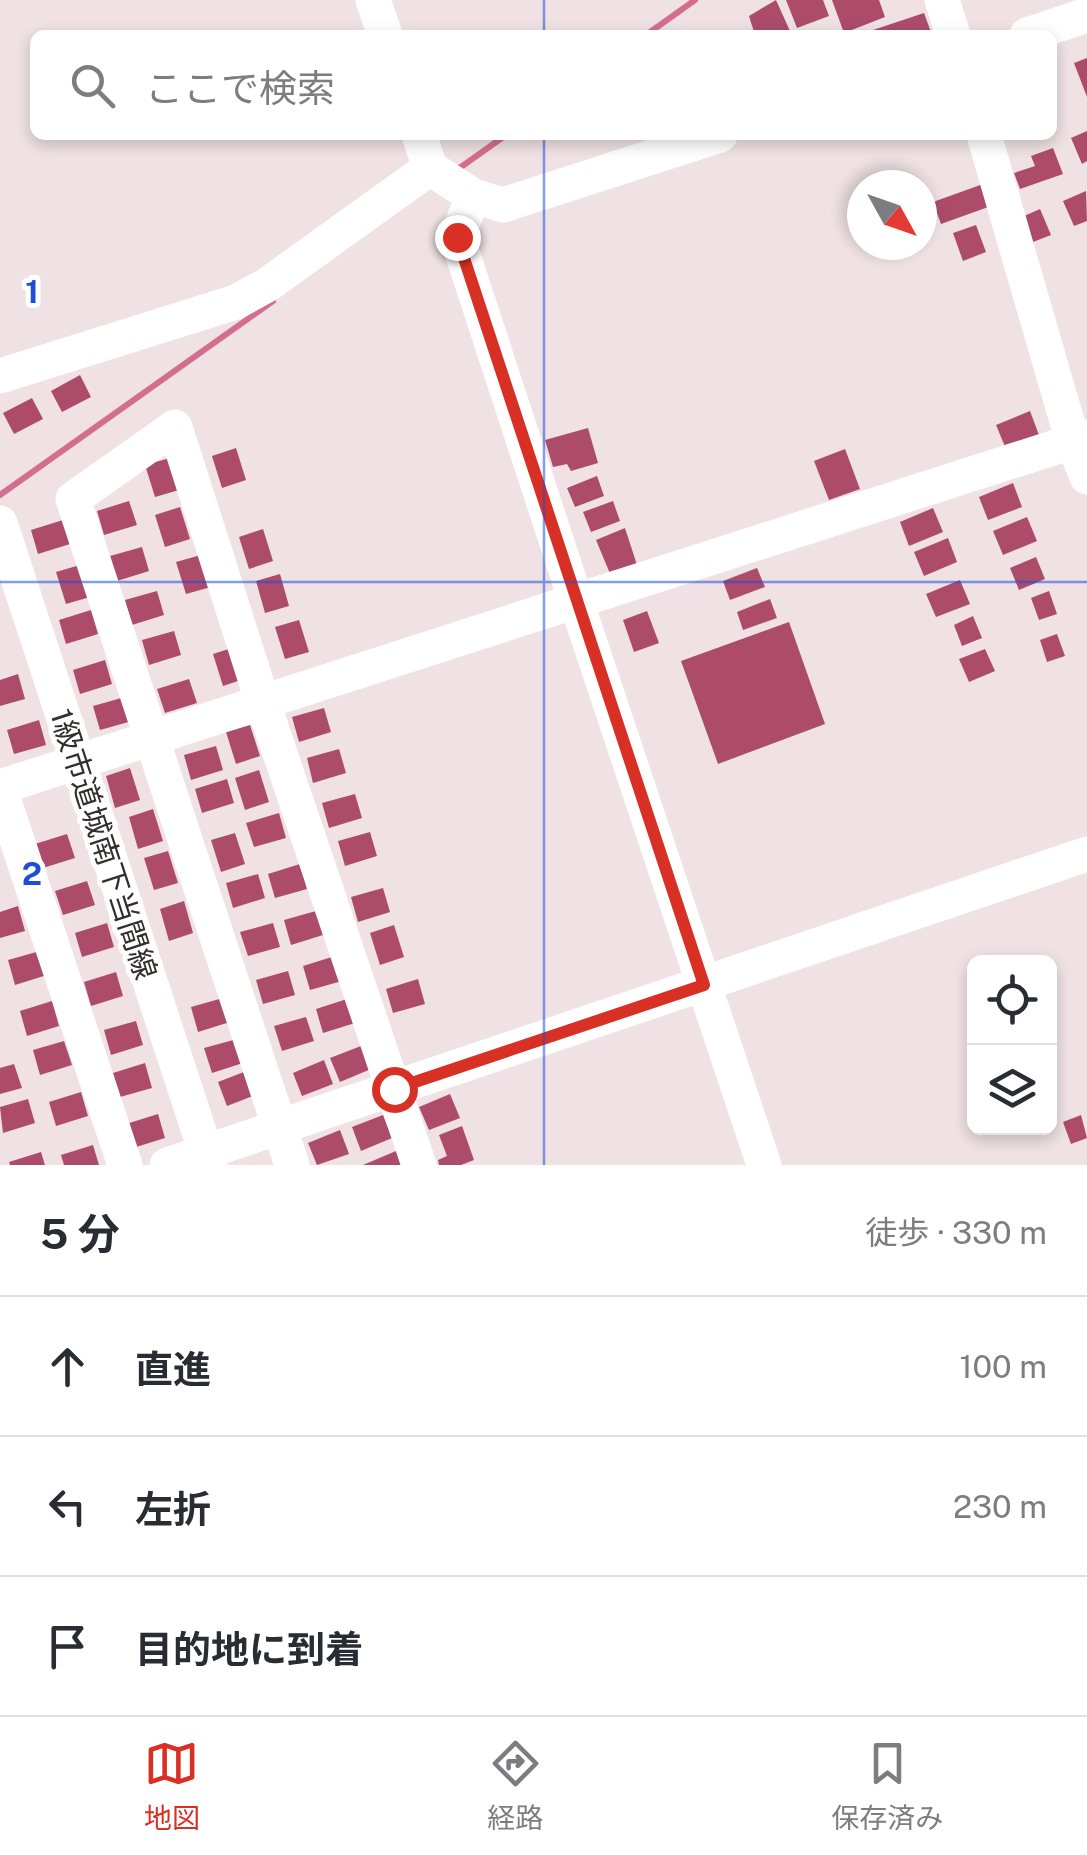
<!DOCTYPE html>
<html lang="ja">
<meta charset="utf-8">
<style>
body{margin:0;font-family:"Public Sans","Noto Sans JP",sans-serif;background:#f7f7f7;color:#2b2b33}
.controls{position:absolute;right:30px;bottom:30px;display:grid;overflow:hidden;border-radius:15px;box-shadow:0 5px 15px #0003}
.controls button{width:90px;height:90px;display:grid;place-items:center;padding:0;border:0;border-bottom:2px solid #e1e1e2;background:#fff;color:#2b2b33;font:50px sans-serif}
.compass{position:absolute;left:847px;top:170px;width:90px;height:90px;border-radius:50%;background:#fff;box-shadow:0 5px 15px #0003;rotate:130deg}
.stop{position:absolute;width:30px;height:30px;margin:-22px;border:8px solid #d93025;border-radius:50%;background:#fff}
.stop.end{background:#d93025;border-color:#fff;box-shadow:0 2px 10px #0008}
.list{margin:0;padding:0;list-style:none}
h2{display:flex;justify-content:space-between;align-items:center;height:130px;margin:0;padding:0 40px;font-size:42px}
h2 small{font-size:32px;font-weight:400;color:#7c7c81}
.list li{display:grid;grid-template-columns:65px 1fr auto;gap:30px;align-items:center;box-sizing:border-box;height:140px;padding:0 40px;border-top:2px solid #e1e1e2}
.list b{display:block;font-size:38px;white-space:nowrap}
.list em{font-size:32px;font-style:normal;color:#7c7c81}
.icon{flex:none;width:55px;height:55px;fill:none;stroke:currentColor;stroke-width:2;stroke-linecap:round;stroke-linejoin:round}
.map{position:relative;flex:none;width:1087px;height:1165px;overflow:hidden}
.search{position:absolute;background:#fff;box-shadow:0 5px 15px #0003;left:30px;right:30px;top:30px;height:110px;display:flex;align-items:center;gap:25px;box-sizing:border-box;padding:0 35px;border-radius:15px;color:#7c7c81;font-size:38px}
.sheet{height:550px;background:#fff}
nav{display:flex;justify-content:space-around;align-items:center;box-sizing:border-box;height:140px;border-top:2px solid #e1e1e2;background:#fff;font-size:28px;color:#7c7c81}
nav a{display:grid;justify-items:center;gap:5px}
nav .on{color:#d93025}
.map>svg:first-child{display:block}
.lines{fill:none;stroke-linecap:round;stroke-linejoin:round}
.stream{stroke:#d36f8d;stroke-width:6}
.building{fill:#ac4c6a}
.minor{stroke:#fff;stroke-width:35}
.route{stroke:#d93025;stroke-width:12}
.grid{fill:none;stroke:#1d4ed8;stroke-width:2.5;stroke-opacity:0.55}
.labels{text-anchor:middle;dominant-baseline:central;stroke-width:10;stroke-linejoin:round;paint-order:stroke}
.street-label{font-size:30px;fill:#332d2e;stroke:#fff}
.grid-label{font-size:32px;text-anchor:middle;font-weight:bold;fill:#1d4ed8;stroke:#fff;stroke-width:10;stroke-linejoin:round;paint-order:stroke}
</style>
<div class="map">
<svg width="1087" height="1165" viewBox="0 0 1087 1165">
<rect width="100%" height="100%" fill="#efe1e4"/>
<g class="lines">
<g class="stream">
<polyline points="646,35 695,0"/>
<polyline points="454,172 506,135"/>
<polyline points="0,495 273,301"/>
</g>
</g>
<g class="building">
<polygon points="776,0 790,31 780,35 755,35 749,16"/>
<polygon points="786,0 823,0 829,16 797,28"/>
<polygon points="832,0 879,0 885,17 844,33"/>
<polygon points="924,13 932,35 861,35 861,34"/>
<polygon points="1087,58 1087,97 1074,63"/>
<polygon points="1087,131 1087,161 1082,164 1071,138"/>
<polygon points="1053,148 1063,174 1020,189 1014,173 1035,166 1031,156"/>
<polygon points="983,184 991,206 941,224 933,202"/>
<polygon points="1086,191 1087,221 1074,226 1063,201"/>
<polygon points="1040,209 1051,235 1033,242 1022,217"/>
<polygon points="976,225 986,252 963,261 953,233"/>
<polygon points="80,375 91,397 62,412 51,391"/>
<polygon points="32,398 43,419 14,434 3,413"/>
<polygon points="1030,411 1039,435 1006,449 996,425"/>
<polygon points="588,428 598,463 571,471 567,464 553,467 545,440"/>
<polygon points="236,448 246,480 222,488 212,456"/>
<polygon points="845,449 860,489 829,500 814,461"/>
<polygon points="170,458 179,490 155,497 145,465"/>
<polygon points="597,476 604,496 575,507 567,488"/>
<polygon points="1013,483 1022,507 988,520 979,497"/>
<polygon points="129,501 137,525 104,535 97,511"/>
<polygon points="613,501 620,521 591,532 583,512"/>
<polygon points="180,507 190,539 165,547 155,515"/>
<polygon points="933,508 943,532 909,546 900,522"/>
<polygon points="1027,517 1037,541 1003,555 993,531"/>
<polygon points="63,520 70,544 38,554 31,530"/>
<polygon points="625,528 637,565 611,576 596,540"/>
<polygon points="263,529 273,561 249,569 239,537"/>
<polygon points="948,538 957,562 924,576 914,552"/>
<polygon points="142,547 149,571 117,581 110,556"/>
<polygon points="201,555 211,587 186,594 176,562"/>
<polygon points="1036,557 1045,579 1019,590 1010,568"/>
<polygon points="80,565 90,597 66,604 56,572"/>
<polygon points="757,568 765,587 730,600 723,581"/>
<polygon points="280,574 289,606 265,613 256,581"/>
<polygon points="960,580 970,604 936,617 926,594"/>
<polygon points="157,591 164,615 132,625 125,600"/>
<polygon points="1049,591 1057,614 1039,620 1031,598"/>
<polygon points="770,599 777,618 743,630 737,612"/>
<polygon points="91,610 98,634 66,644 59,620"/>
<polygon points="647,611 659,643 634,652 623,620"/>
<polygon points="973,616 982,638 962,646 954,625"/>
<polygon points="299,620 309,652 285,659 275,627"/>
<polygon points="789,622 825,724 718,764 681,661"/>
<polygon points="174,631 181,655 149,665 142,640"/>
<polygon points="1057,634 1065,656 1047,662 1040,640"/>
<polygon points="238,646 247,678 223,686 213,654"/>
<polygon points="985,649 995,671 969,682 959,659"/>
<polygon points="105,660 112,684 80,694 73,670"/>
<polygon points="18,674 25,699 0,706 0,680"/>
<polygon points="189,679 197,703 165,713 157,689"/>
<polygon points="125,697 132,721 100,730 93,706"/>
<polygon points="324,708 331,732 299,742 292,717"/>
<polygon points="39,720 46,745 14,754 7,730"/>
<polygon points="250,725 260,756 236,764 226,732"/>
<polygon points="216,746 223,770 191,780 184,755"/>
<polygon points="339,749 346,773 313,783 307,758"/>
<polygon points="130,768 140,800 115,808 106,776"/>
<polygon points="259,770 269,802 245,810 235,778"/>
<polygon points="227,779 234,803 202,813 195,789"/>
<polygon points="355,794 362,818 329,828 322,803"/>
<polygon points="153,809 163,841 138,849 129,817"/>
<polygon points="279,813 286,838 254,847 246,823"/>
<polygon points="370,832 377,856 345,866 338,841"/>
<polygon points="235,833 245,864 221,872 211,840"/>
<polygon points="67,834 75,858 43,868 35,844"/>
<polygon points="168,851 178,883 154,890 144,858"/>
<polygon points="300,864 307,889 275,898 268,874"/>
<polygon points="258,874 265,898 233,908 226,883"/>
<polygon points="87,881 95,905 63,915 55,891"/>
<polygon points="383,888 390,912 358,922 351,897"/>
<polygon points="184,901 193,933 169,941 160,909"/>
<polygon points="18,906 25,931 0,938 0,912"/>
<polygon points="316,911 323,935 291,945 284,920"/>
<polygon points="107,923 114,947 82,957 75,933"/>
<polygon points="273,923 280,947 248,956 240,932"/>
<polygon points="394,925 404,957 380,965 370,933"/>
<polygon points="40,951 47,975 15,985 8,960"/>
<polygon points="335,956 342,981 310,990 303,966"/>
<polygon points="288,971 295,995 263,1004 256,980"/>
<polygon points="116,972 123,996 91,1006 84,982"/>
<polygon points="418,979 425,1004 393,1013 386,989"/>
<polygon points="223,998 230,1022 198,1032 191,1007"/>
<polygon points="347,999 355,1023 323,1033 316,1009"/>
<polygon points="52,1001 59,1026 27,1036 20,1011"/>
<polygon points="306,1017 314,1041 282,1051 274,1026"/>
<polygon points="136,1021 143,1045 111,1055 104,1030"/>
<polygon points="237,1039 243,1063 212,1073 204,1048"/>
<polygon points="64,1041 72,1065 40,1075 33,1050"/>
<polygon points="361,1046 371,1069 340,1082 330,1058"/>
<polygon points="324,1060 333,1084 302,1096 293,1073"/>
<polygon points="145,1063 152,1088 120,1097 113,1073"/>
<polygon points="14,1064 22,1088 0,1094 0,1068"/>
<polygon points="249,1070 258,1094 227,1106 218,1082"/>
<polygon points="81,1092 88,1116 56,1126 49,1102"/>
<polygon points="450,1094 460,1118 429,1130 419,1107"/>
<polygon points="28,1099 35,1123 3,1133 0,1107"/>
<polygon points="158,1114 165,1138 133,1148 126,1124"/>
<polygon points="383,1115 392,1138 361,1151 352,1127"/>
<polygon points="1081,1115 1087,1138 1071,1144 1063,1122"/>
<polygon points="462,1126 474,1160 461,1165 439,1165 438,1160 447,1156 439,1135"/>
<polygon points="340,1130 349,1154 317,1165 308,1143"/>
<polygon points="93,1145 99,1165 64,1165 61,1155"/>
<polygon points="396,1151 401,1165 363,1165"/>
<polygon points="41,1152 45,1165 10,1165 9,1162"/>
</g>
<g class="lines">
<g class="minor">
<polyline points="373,0 385,35"/>
<polyline points="942,0 953,35"/>
<polyline points="1027,35 1087,15"/>
<polyline points="419,135 430,168 473,196 503,205 720,135"/>
<polyline points="984,135 1073,442 1087,477"/>
<polyline points="473,196 457,237 576,601 1087,437"/>
<polyline points="0,376 236,302 267,285 430,168"/>
<polyline points="0,523 210,1165"/>
<polyline points="0,787 576,601 764,1165"/>
<polyline points="0,789 125,1165"/>
<polyline points="167,1165 1087,854"/>
<polyline points="292,1165 73,499 175,427 262,700 419,1165"/>
</g>
</g>
<g class="lines">
<polyline class="route" points="394,1089 704,985 457,237"/>
</g>
<path class="grid" d="M 544,0 L 544,35M 544,135 L 544,1165M 0,582 L 1087,582"/>
<g class="labels">
<g class="street-label">
<text transform="translate(104 844) rotate(72)">1級市道城南下当間線</text>
</g>
</g>
<g class="grid-label">
<text x="32" y="303">1</text>
<text x="32" y="885">2</text>
</g>
</svg>
<div class="controls">
<button><svg class="icon" aria-label="locate" viewBox="0 0 24 24"><circle cx="12" cy="12" r="6"/><path d="M12 2v4M12 18v4M2 12h4M18 12h4"/></svg></button>
<button><svg class="icon" aria-label="layers" viewBox="0 0 24 24"><path d="M12 4l9 5-9 5-9-5zM3 14l9 5 9-5"/></svg></button>
</div>
<svg class="compass" viewBox="-18 -18 36 36"><path d="M0-13l5 13h-10z" fill="#e53935"/><path d="M0 13l5-13h-10z" fill="#7c7c81"/></svg>
<div class="stop" style="left:394px;top:1089px"></div>
<div class="stop end" style="left:457px;top:237px"></div>
<div class="search"><svg class="icon" aria-label="search" viewBox="0 0 24 24"><circle cx="10" cy="10" r="6"/><path d="M15 15l6 6"/></svg>ここで検索</div>
</div>
<section class="sheet">
<h2>5 分<small>徒歩 · 330 m</small></h2>
<ul class="list">
<li><svg class="icon" aria-label="ahead" viewBox="0 0 24 24"><path d="M12 20V5M6 11l6-6 6 6"/></svg><div><b>直進</b></div><em>100 m</em></li>
<li><svg class="icon" aria-label="left" viewBox="0 0 24 24"><path d="M17 20v-9H6M10 6l-5 5 5 5"/></svg><div><b>左折</b></div><em>230 m</em></li>
<li><svg class="icon" aria-label="arrive" viewBox="0 0 24 24"><path d="M6 21V4h12l-3 4 3 4H6"/></svg><div><b>目的地に到着</b></div></li>
</ul>
</section>
<nav>
<a class="on"><svg class="icon" aria-label="map" viewBox="0 0 24 24"><path d="M3 6l6-2 6 2 6-2v14l-6 2-6-2-6 2zM9 4v14M15 6v14"/></svg>地図</a>
<a><svg class="icon" aria-label="directions" viewBox="0 0 24 24"><path d="M12 3l9 9-9 9-9-9zM9 14v-3h6M13 9l2 2-2 2"/></svg>経路</a>
<a><svg class="icon" aria-label="saved" viewBox="0 0 24 24"><path d="M7 4h10v16l-5-4-5 4z"/></svg>保存済み</a>
</nav>
